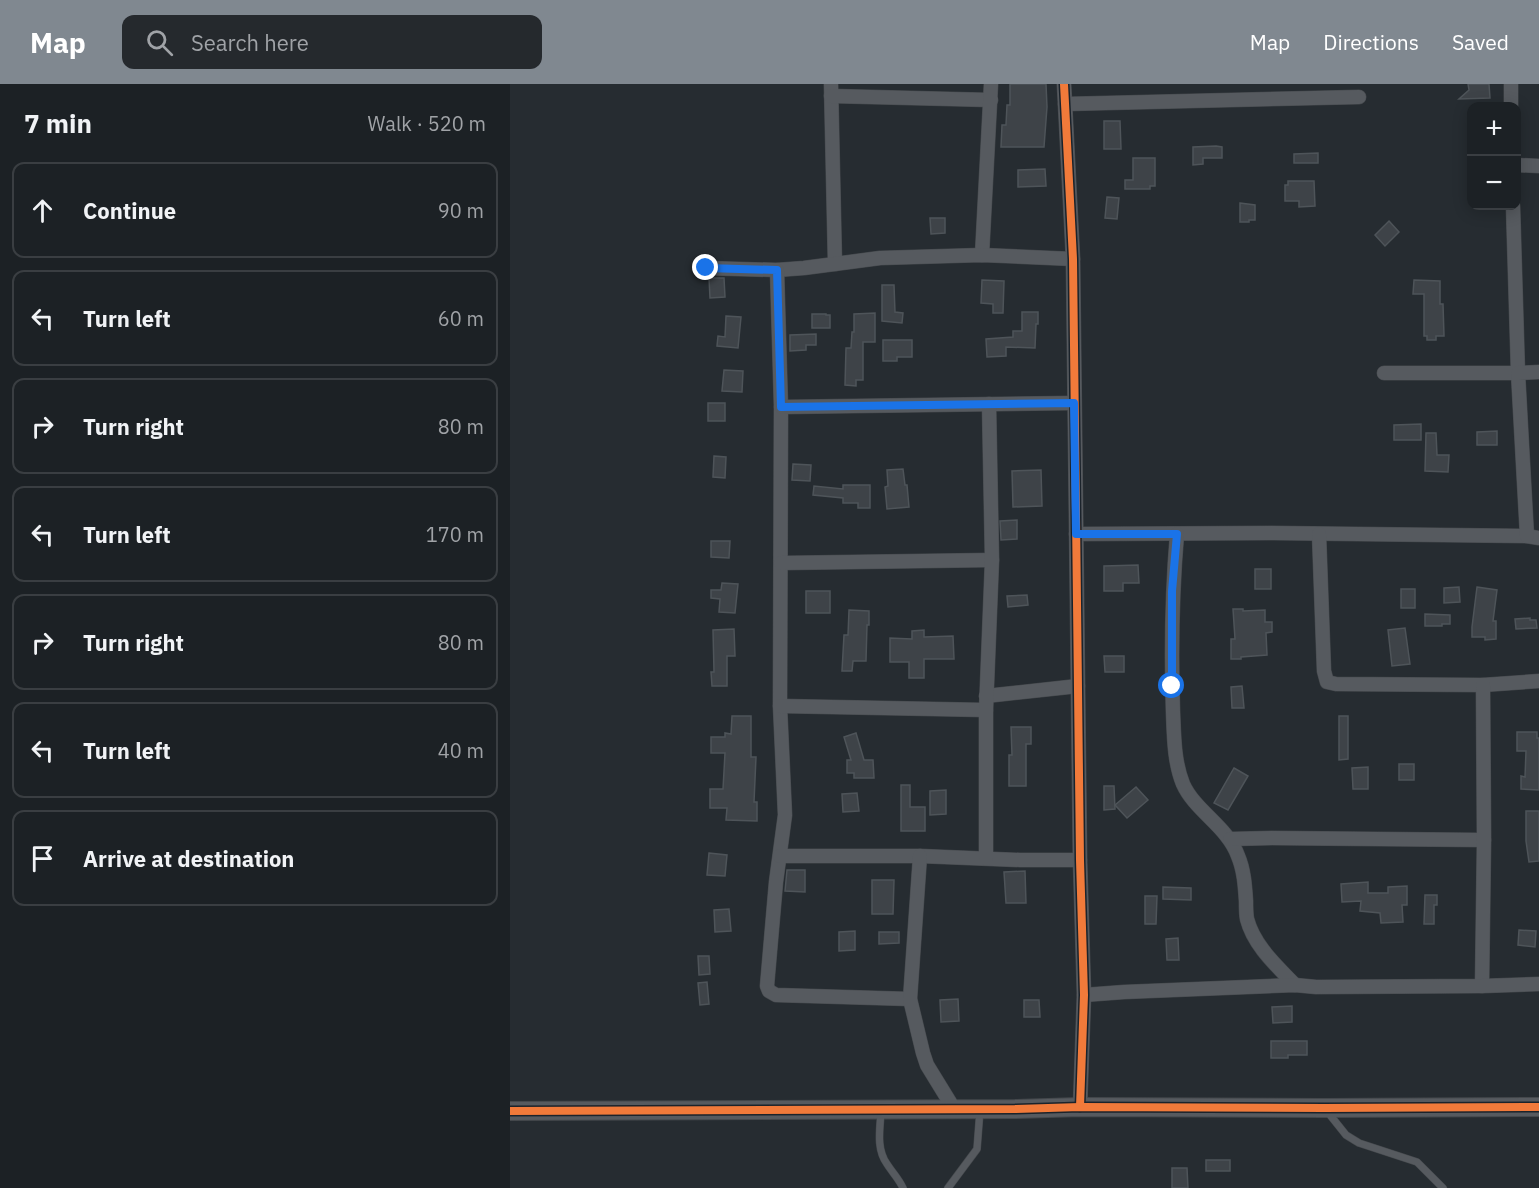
<!DOCTYPE html>
<meta charset="utf-8">
<style>
body{margin:0;font-family:"IBM Plex Sans",sans-serif;background:#25292d;color:#f1f3f6}
.controls{position:absolute;right:18px;top:18px;display:grid;overflow:hidden;border-radius:12px;box-shadow:0 3px 15px #0003}
.controls button{width:54px;height:54px;display:grid;place-items:center;padding:0;border:0;border-bottom:2px solid #3a3e42;background:#1c2125;color:#f1f3f6;font:30px sans-serif}
.stop{position:absolute;width:18px;height:18px;margin:-14px;border:4px solid #1a73e8;border-radius:50%;background:#fff}
.stop.end{background:#1a73e8;border-color:#fff;box-shadow:0 2px 6px #0008}
.list{margin:0;padding:0;list-style:none}
h2{display:flex;justify-content:space-between;align-items:center;height:78px;margin:0;padding:0 24px;font-size:26px}
h2 small{font-size:20px;font-weight:400;color:#a0a3a7}
.list li{display:grid;grid-template-columns:39px 1fr auto;gap:18px;align-items:center;box-sizing:border-box;height:96px;margin:0 12px 12px;padding:0 12px;border:2px solid #3a3e42;border-radius:12px}
.list b{display:block;font-size:22px;white-space:nowrap}
.list em{font-size:20px;font-style:normal;color:#a0a3a7}
.icon{flex:none;width:33px;height:33px;fill:none;stroke:currentColor;stroke-width:2;stroke-linecap:round;stroke-linejoin:round}
.map{position:relative;flex:none;width:1029px;height:1104px;overflow:hidden}
header{display:flex;align-items:center;gap:36px;box-sizing:border-box;height:84px;padding:0 30px;background:#808890;color:#fff}
header strong{font-size:28px}
nav{display:flex;gap:33px;margin-inline-start:auto;font-size:21px}
.search{width:420px;height:54px;background:#25292d;display:flex;align-items:center;gap:15px;box-sizing:border-box;padding:0 21px;border-radius:12px;color:#a0a3a7;font-size:22px}
main{display:flex}
aside{flex:1;background:#1c2125}
.map>svg:first-child{display:block}
.building{fill:#3e4348;stroke:#4e5459;stroke-width:1.5}
.lines{fill:none;stroke-linecap:round;stroke-linejoin:round}
.service-casing{stroke:#44484c;stroke-width:8}
.minor-casing{stroke:#44484c;stroke-width:15}
.tertiary-casing{stroke:#44484c;stroke-width:20}
.service{stroke:#565a5f;stroke-width:7}
.minor{stroke:#565a5f;stroke-width:14}
.tertiary{stroke:#565a5f;stroke-width:18}
.cycleway-casing{stroke:#1b232b;stroke-width:11}
.cycleway{stroke:#f17a3a;stroke-width:8}
.route{stroke:#1a73e8;stroke-width:8}
</style>
<header>
<strong>Map</strong>
<div class="search"><svg class="icon" aria-label="search" viewBox="0 0 24 24"><circle cx="10" cy="10" r="6"/><path d="M15 15l6 6"/></svg>Search here</div>
<nav><a>Map</a><a>Directions</a><a>Saved</a></nav>
</header>
<main>
<aside>
<h2>7 min<small>Walk · 520 m</small></h2>
<ul class="list">
<li><svg class="icon" aria-label="ahead" viewBox="0 0 24 24"><path d="M12 20V5M6 11l6-6 6 6"/></svg><div><b>Continue</b></div><em>90 m</em></li>
<li><svg class="icon" aria-label="left" viewBox="0 0 24 24"><path d="M17 20v-9H6M10 6l-5 5 5 5"/></svg><div><b>Turn left</b></div><em>60 m</em></li>
<li><svg class="icon" aria-label="right" viewBox="0 0 24 24"><path d="M7 20v-9h11M14 6l5 5-5 5"/></svg><div><b>Turn right</b></div><em>80 m</em></li>
<li><svg class="icon" aria-label="left" viewBox="0 0 24 24"><path d="M17 20v-9H6M10 6l-5 5 5 5"/></svg><div><b>Turn left</b></div><em>170 m</em></li>
<li><svg class="icon" aria-label="right" viewBox="0 0 24 24"><path d="M7 20v-9h11M14 6l5 5-5 5"/></svg><div><b>Turn right</b></div><em>80 m</em></li>
<li><svg class="icon" aria-label="left" viewBox="0 0 24 24"><path d="M17 20v-9H6M10 6l-5 5 5 5"/></svg><div><b>Turn left</b></div><em>40 m</em></li>
<li><svg class="icon" aria-label="arrive" viewBox="0 0 24 24"><path d="M6 21V4h12l-3 4 3 4H6"/></svg><div><b>Arrive at destination</b></div></li>
</ul>
</aside>
<div class="map">
<svg width="1029" height="1104" viewBox="0 0 1029 1104">
<rect width="100%" height="100%" fill="#262c31"/>
<g class="building">
<polygon points="500,0 536,0 537,23 534,63 491,63 492,41 496,41 497,21 500,21"/>
<polygon points="958,0 979,0 980,14 949,15 959,6"/>
<polygon points="594,37 610,37 611,65 594,65"/>
<polygon points="706,62 712,63 712,74 693,74 693,80 683,81 683,63"/>
<polygon points="808,69 808,79 784,79 784,70"/>
<polygon points="623,74 645,74 645,102 640,102 640,105 615,105 615,96 623,96"/>
<polygon points="535,85 536,102 508,103 508,86"/>
<polygon points="778,97 804,97 805,122 789,123 789,117 775,117 775,101 778,101"/>
<polygon points="597,113 609,114 607,135 595,134"/>
<polygon points="730,119 745,121 745,136 739,136 739,138 730,138"/>
<polygon points="420,134 435,134 435,149 421,150"/>
<polygon points="879,137 889,148 875,162 865,151"/>
<polygon points="199,194 214,194 215,213 200,214"/>
<polygon points="472,196 494,197 493,229 483,229 483,220 471,219"/>
<polygon points="904,196 930,197 930,220 933,220 934,252 926,252 926,256 917,256 917,252 914,252 914,210 903,210"/>
<polygon points="372,201 384,201 385,228 393,229 392,239 372,237"/>
<polygon points="512,228 528,228 528,240 526,240 525,264 496,263 496,272 477,273 476,255 503,253 503,247 512,247"/>
<polygon points="365,229 365,258 353,258 353,296 346,296 346,302 335,301 336,264 341,264 342,248 344,248 344,230"/>
<polygon points="302,230 316,230 316,231 320,231 320,244 302,244"/>
<polygon points="216,232 231,233 228,264 207,262 208,252 215,253"/>
<polygon points="306,250 306,261 296,261 296,266 280,267 280,251"/>
<polygon points="373,256 402,256 402,273 387,273 387,277 373,277"/>
<polygon points="214,286 233,287 232,308 212,307"/>
<rect x="198" y="319" width="17" height="18"/>
<polygon points="911,340 911,356 884,356 884,341"/>
<polygon points="987,347 987,361 967,361 967,348"/>
<polygon points="916,349 926,349 927,371 939,371 938,388 915,387"/>
<polygon points="204,372 216,373 215,394 203,393"/>
<polygon points="283,380 301,381 300,397 282,396"/>
<polygon points="393,385 395,401 397,401 399,423 377,425 375,403 378,402 377,386"/>
<polygon points="531,386 532,422 503,423 502,387"/>
<polygon points="333,401 360,401 360,424 348,424 348,419 333,419 333,414 303,411 304,402 333,405"/>
<polygon points="507,436 507,455 491,456 490,437"/>
<polygon points="201,457 220,457 219,474 201,473"/>
<polygon points="628,481 629,499 613,499 613,507 594,507 594,482"/>
<rect x="745" y="485" width="16" height="20"/>
<polygon points="212,499 228,500 225,529 209,528 210,515 201,514 201,506 211,506"/>
<polygon points="949,503 950,518 934,519 934,504"/>
<polygon points="967,503 987,506 983,537 986,537 986,555 975,556 975,553 962,553 962,543"/>
<rect x="891" y="505" width="14" height="19"/>
<rect x="296" y="507" width="24" height="22"/>
<polygon points="517,511 518,521 498,523 497,512"/>
<polygon points="723,525 733,525 733,527 755,526 755,538 762,538 762,548 756,549 757,571 731,573 731,575 721,575 721,555 725,555"/>
<polygon points="339,526 359,527 359,541 357,541 356,577 343,577 342,587 332,587 334,551 338,551"/>
<polygon points="915,530 940,531 940,540 932,540 932,542 915,542"/>
<polygon points="1020,534 1020,536 1026,536 1027,544 1006,545 1005,535"/>
<polygon points="895,544 900,580 882,582 878,546"/>
<polygon points="224,545 225,572 217,572 217,602 202,602 201,588 204,588 203,546"/>
<polygon points="414,546 414,553 443,552 444,575 414,575 414,594 399,594 399,578 380,578 380,554 402,555 402,547"/>
<polygon points="594,572 614,572 614,588 595,588"/>
<polygon points="732,602 734,624 722,624 721,603"/>
<polygon points="222,632 241,632 241,673 246,673 244,718 247,718 247,737 216,736 217,724 200,724 200,705 213,705 215,669 201,669 201,653 215,653 215,649 221,650"/>
<polygon points="829,632 838,632 838,675 829,676"/>
<polygon points="501,643 521,643 521,660 516,660 516,702 499,702 499,671 502,671"/>
<polygon points="1007,648 1027,648 1027,654 1029,654 1029,706 1011,705 1011,692 1015,693 1016,667 1007,667"/>
<polygon points="346,649 354,676 363,676 364,694 344,694 344,689 337,689 337,676 341,676 334,653"/>
<rect x="889" y="680" width="15" height="16"/>
<polygon points="858,683 858,705 843,705 842,684"/>
<polygon points="724,684 738,692 718,726 704,719"/>
<polygon points="391,701 400,701 400,723 415,723 415,747 391,747"/>
<polygon points="594,702 604,702 605,725 594,726"/>
<polygon points="626,703 638,716 617,734 605,721"/>
<polygon points="436,706 436,730 420,731 420,707"/>
<polygon points="347,709 349,727 333,728 332,710"/>
<polygon points="1016,727 1029,727 1029,777 1019,778 1016,757"/>
<polygon points="199,769 217,771 215,792 197,791"/>
<polygon points="277,786 295,786 295,808 275,807"/>
<polygon points="515,787 516,819 496,819 494,788"/>
<polygon points="362,796 384,796 383,830 362,830"/>
<polygon points="858,798 858,809 878,809 878,803 897,802 897,821 892,821 893,838 871,839 870,829 850,827 851,817 832,818 831,800"/>
<polygon points="653,803 681,804 681,816 653,815"/>
<polygon points="915,811 927,811 927,821 924,821 924,840 914,840"/>
<polygon points="635,812 647,812 646,840 635,840"/>
<polygon points="219,825 221,847 205,848 204,826"/>
<polygon points="1009,846 1026,847 1025,863 1008,861"/>
<polygon points="345,847 345,866 329,867 329,848"/>
<polygon points="369,848 389,848 389,859 369,860"/>
<polygon points="668,854 669,876 657,876 656,855"/>
<polygon points="188,872 199,872 200,890 189,891"/>
<polygon points="197,898 199,920 190,921 188,899"/>
<polygon points="448,915 449,937 431,938 430,916"/>
<polygon points="514,916 529,916 530,933 514,933"/>
<polygon points="782,922 782,938 763,939 762,923"/>
<polygon points="761,957 797,957 797,971 778,971 778,974 761,974"/>
<rect x="696" y="1076" width="24" height="11"/>
<polygon points="662,1084 677,1084 678,1104 662,1104"/>
</g>
<g class="lines">
<g class="service-casing">
<g id="service">
<polyline points="816,1026 836,1051 849,1059 907,1078 933,1104"/>
<path d="M 371,1028 C 370,1045 366,1065 377,1080 C 382,1088 389,1095 393,1104"/>
<polyline points="438,1104 467,1065 470,1026"/>
</g>
</g>
<g class="minor-casing">
<g id="minor">
<polyline points="321,0 325,180"/>
<polyline points="554,0 563,175 570,776 574,911 570,1023"/>
<polyline points="1001,0 1001,22"/>
<polyline points="321,12 481,16"/>
<polyline points="555,20 849,13"/>
<polyline points="1006,81 1029,82"/>
<polyline points="472,171 481,0"/>
<polyline points="196,184 267,186 294,184 370,174 472,171 563,175"/>
<polyline points="267,186 271,323 270,622 275,731 266,798 257,902 259,907 266,911 400,915"/>
<polyline points="874,289 1008,289 1003,122"/>
<polyline points="271,323 564,319"/>
<polyline points="566,450 762,449 1017,452 1029,454"/>
<path d="M 667,450 C 662,509 661,568 663,628 C 664,652 664,678 673,700 C 685,727 718,743 728,772 C 734,786 735,802 736,817 C 736,823 736,830 737,835 C 744,862 767,882 785,901"/>
<polyline points="809,450 814,587 817,598 826,600 973,601 1029,597"/>
<polyline points="1017,452 1008,289 1029,288"/>
<polyline points="271,479 482,476"/>
<polyline points="476,612 568,602"/>
<polyline points="270,622 476,626"/>
<polyline points="720,755 762,754 974,756"/>
<polyline points="270,772 410,772 510,776 570,776"/>
<polyline points="410,772 400,915 413,969 417,981 444,1025"/>
<polyline points="476,774 476,626 482,476 479,320"/>
<polyline points="972,902 974,756 973,601"/>
<polyline points="574,911 614,908 785,901 806,903 972,902 1029,900"/>
</g>
</g>
<g class="tertiary-casing">
<polyline id="tertiary" points="0,1027 505,1025 570,1023 814,1024 1029,1023"/>
</g>
<use href="#service" class="service"/>
<use href="#minor" class="minor"/>
<use href="#tertiary" class="tertiary"/>
<g class="cycleway-casing">
<g id="cycleway">
<polyline points="554,0 563,175 570,776 574,911 570,1023"/>
<polyline points="0,1027 505,1025 570,1023 814,1024 1029,1023"/>
</g>
</g>
<use href="#cycleway" class="cycleway"/>
</g>
<g class="lines">
<polyline class="route" points="196,184 267,186 271,323 564,319 566,450 667,450 662,507 662,602"/>
</g>
</svg>
<div class="controls">
<button>+</button>
<button>−</button>
</div>
<div class="stop" style="left:662px;top:602px"></div>
<div class="stop end" style="left:196px;top:184px"></div>
</div>
</main>
